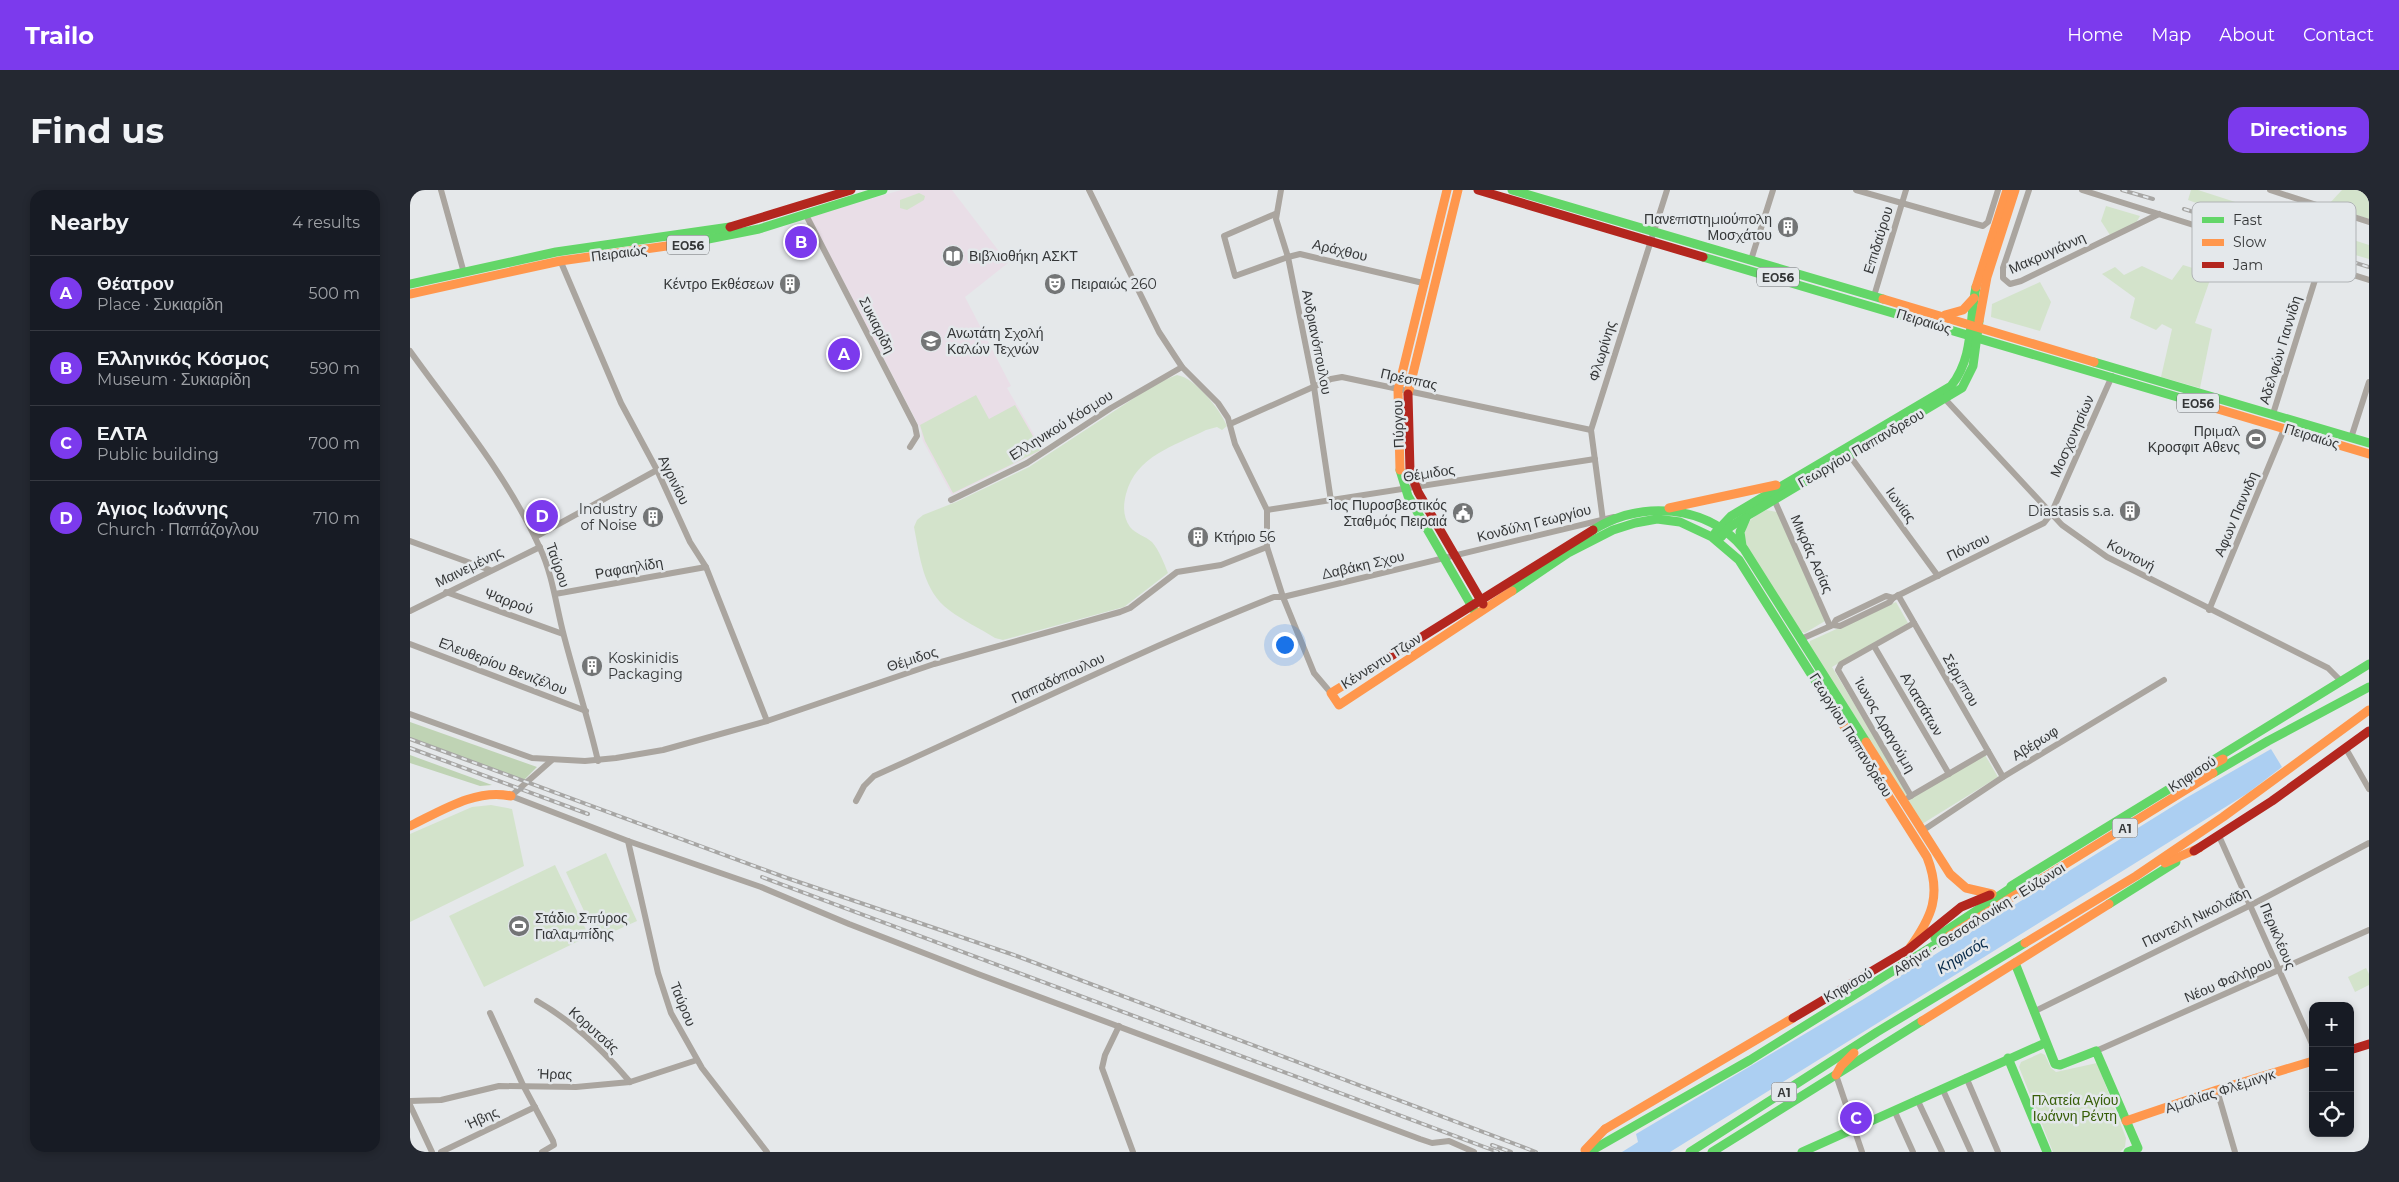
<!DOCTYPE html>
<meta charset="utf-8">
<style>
body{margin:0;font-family:Montserrat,sans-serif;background:#242831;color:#f1f3f6}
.controls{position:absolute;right:15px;bottom:15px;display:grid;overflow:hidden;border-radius:10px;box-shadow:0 2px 8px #0003}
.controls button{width:45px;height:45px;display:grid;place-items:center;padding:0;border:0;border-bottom:1px solid #363941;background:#171b24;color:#f1f3f6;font:25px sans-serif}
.you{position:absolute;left:874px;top:454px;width:18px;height:18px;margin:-12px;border:4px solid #fff;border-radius:50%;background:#1a73e8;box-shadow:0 0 0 8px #1a73e833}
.badge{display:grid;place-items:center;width:32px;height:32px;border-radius:50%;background:#7c3aed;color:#fff;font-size:16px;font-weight:700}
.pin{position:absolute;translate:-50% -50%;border:2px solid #fff;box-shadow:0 1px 5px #0006}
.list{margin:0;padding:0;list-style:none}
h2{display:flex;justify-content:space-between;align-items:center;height:65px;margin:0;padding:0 20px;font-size:21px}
h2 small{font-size:16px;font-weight:400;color:#9ea1a6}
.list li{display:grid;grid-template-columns:32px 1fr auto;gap:15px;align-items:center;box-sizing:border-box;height:75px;padding:0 20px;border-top:1px solid #363941}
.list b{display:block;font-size:19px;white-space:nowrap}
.list p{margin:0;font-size:16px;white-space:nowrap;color:#9ea1a6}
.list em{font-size:16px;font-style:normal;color:#9ea1a6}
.icon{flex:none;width:28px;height:28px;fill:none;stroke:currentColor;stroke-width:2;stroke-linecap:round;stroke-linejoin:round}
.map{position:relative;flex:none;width:1959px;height:962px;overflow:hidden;border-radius:15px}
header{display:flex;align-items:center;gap:30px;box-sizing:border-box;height:70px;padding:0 25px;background:#7c3aed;color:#fff}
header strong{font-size:24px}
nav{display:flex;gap:28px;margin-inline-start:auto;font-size:18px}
.intro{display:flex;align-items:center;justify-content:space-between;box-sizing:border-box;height:120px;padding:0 30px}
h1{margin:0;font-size:35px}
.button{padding:12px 22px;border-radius:15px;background:#7c3aed;color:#fff;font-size:18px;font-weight:700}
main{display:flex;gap:30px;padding:0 30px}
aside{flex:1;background:#171b24;border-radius:15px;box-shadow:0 2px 8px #0003}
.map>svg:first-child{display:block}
.education{fill:#e9dee7}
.green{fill:#d3e3cb}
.forest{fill:#bfd3b4}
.water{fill:#accff2}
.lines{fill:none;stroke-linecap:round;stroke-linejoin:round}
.street{stroke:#aaa59f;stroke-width:6}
.fast{stroke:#63d668;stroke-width:9}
.slow{stroke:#ff974d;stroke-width:9}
.jam{stroke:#b3261e;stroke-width:9}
.rail-casing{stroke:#a7a6a4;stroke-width:4}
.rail{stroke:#e4e8eb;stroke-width:2;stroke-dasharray:5.5;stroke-linecap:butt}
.labels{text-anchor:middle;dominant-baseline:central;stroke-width:5;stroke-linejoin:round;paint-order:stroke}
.shield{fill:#e4e8eb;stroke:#6a6c6e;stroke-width:1}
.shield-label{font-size:12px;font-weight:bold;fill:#353738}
.poi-label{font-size:14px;fill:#353738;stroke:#e4e8eb;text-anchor:end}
.street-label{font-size:14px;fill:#353738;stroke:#e4e8eb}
.park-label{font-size:14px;fill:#375e08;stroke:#e4e8eb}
.water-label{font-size:15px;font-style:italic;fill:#072a4a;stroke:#e4e8eb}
.key{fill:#e4e8eb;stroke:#b0b3b5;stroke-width:1}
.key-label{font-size:14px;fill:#353738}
</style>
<header>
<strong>Trailo</strong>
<nav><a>Home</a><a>Map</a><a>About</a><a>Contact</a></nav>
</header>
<div class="intro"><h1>Find us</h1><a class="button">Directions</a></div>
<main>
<aside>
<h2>Nearby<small>4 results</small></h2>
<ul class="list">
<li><span class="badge">A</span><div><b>Θέατρον</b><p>Place · Συκιαρίδη</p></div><em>500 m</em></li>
<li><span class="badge">B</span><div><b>Ελληνικός Κόσμος</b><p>Museum · Συκιαρίδη</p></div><em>590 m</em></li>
<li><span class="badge">C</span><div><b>ΕΛΤΑ</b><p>Public building</p></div><em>700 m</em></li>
<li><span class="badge">D</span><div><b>Άγιος Ιωάννης</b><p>Church · Παπάζογλου</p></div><em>710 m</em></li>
</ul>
</aside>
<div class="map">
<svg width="1959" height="962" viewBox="0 0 1959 962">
<rect width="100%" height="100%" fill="#e5e8ea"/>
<polygon class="education" points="491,0 542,0 598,73 555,107 601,196 597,198 633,260 542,305 513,251 511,240 400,27"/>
<g class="green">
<polygon points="1781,0 1788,0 1959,55 1959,69 1873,44 1778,10"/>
<polygon points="1932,0 1959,0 1959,29 1918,15"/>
<polygon points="509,3 515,6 514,10 497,20 490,18 490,10"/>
<polygon points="1696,16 1730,26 1726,33 1700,45 1691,31"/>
<polygon points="1773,75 1802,84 1785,133 1802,139 1790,198 1751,187 1762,139 1752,134 1746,140 1720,128 1725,108 1692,84 1705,77 1714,85 1732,76 1762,90"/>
<polygon points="1630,92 1641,112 1630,141 1581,127 1582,114"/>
<path d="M 767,185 C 785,188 810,219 817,236 L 812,240 L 807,237 L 796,240 C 764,256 726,266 716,304 C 713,316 713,327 720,337 C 726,344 735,346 742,352 C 749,360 754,373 758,383 L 714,417 L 593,450 L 585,448 C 570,438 553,431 539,420 C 513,401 510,367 504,337 L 507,330 L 513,325 L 546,312 L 619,277 L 747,193 Z"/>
<polygon points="566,205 579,229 605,215 631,260 543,303 515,251 510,235"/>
<path d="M 1356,320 L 1367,322 L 1415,431 L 1395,443 L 1390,441 L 1336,356 C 1332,336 1338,329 1356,320 Z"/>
<polygon points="1486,412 1498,433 1422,477 1501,608 1575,565 1588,587 1512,634 1399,455 1400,451"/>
<polygon points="81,615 102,619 114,676 0,732 0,644 62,617"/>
<polygon points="196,663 227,731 187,749 156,682"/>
<polygon points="145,675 179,746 74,797 39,726"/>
<polygon points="1956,778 1959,784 1959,795 1945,802 1938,787"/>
<polygon points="1631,863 1635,865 1641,878 1646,882 1687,873 1716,948 1715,957 1710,962 1643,962 1609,877 1611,872"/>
</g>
<g class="forest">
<polygon points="0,532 127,577 114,590 0,548"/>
<polygon points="0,565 82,595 70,596 0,573"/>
</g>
<polygon class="water" points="1861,559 1872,577 1838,603 1260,962 1212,962 1228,952 1226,944 1452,810 1776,608"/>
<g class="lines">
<g class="street">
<polyline points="31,0 54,83"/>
<polyline points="679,0 749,142 772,177 808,213 818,228 825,254 857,320 857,357 873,407 904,483 921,503"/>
<polyline points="871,0 866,29 878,67 904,197 921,311"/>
<polyline points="1446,0 1573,36 1578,32 1588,0"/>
<polyline points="1619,0 1593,78 1593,88 1600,94 1611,91 1749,24"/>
<polyline points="1672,0 1959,90"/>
<polyline points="1860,0 1959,32"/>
<polyline points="865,24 814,46 825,86 878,67 890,64 1013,93"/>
<polyline points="396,25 505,236 507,246 500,257"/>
<polyline points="150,70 211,213 247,280 280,352 296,377 357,531"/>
<polyline points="1341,70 1363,0"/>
<polyline points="1464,106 1496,0"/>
<path d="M 0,161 C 46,225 97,285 130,358 C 143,386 146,416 154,446 C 165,488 178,528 188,571"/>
<polyline points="1535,209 1652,335 1697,367 1918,478 1932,492"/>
<polyline points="1863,224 1910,74"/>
<polyline points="820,234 921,189 932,187 1181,240"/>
<polyline points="1941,248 1959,192"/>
<polyline points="1437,262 1528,386"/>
<polyline points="1363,307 1420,436"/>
<polyline points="541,310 617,273 701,218 772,177"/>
<polyline points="857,320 1185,269"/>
<polyline points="1193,331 1181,240 1257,0"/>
<polyline points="125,347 247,280"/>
<polyline points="0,351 80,380"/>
<polyline points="36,402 153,444"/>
<polyline points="145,404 296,377"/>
<polyline points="1488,405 1593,587"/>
<polyline points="1799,420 1875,237"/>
<polyline points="0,421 130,357"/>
<polyline points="1423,435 1430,436 1480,412 1483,408 1634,333 1641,324 1702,186"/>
<polyline points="1391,449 1423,435 1426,430 1476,406 1483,408"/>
<polyline points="0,454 176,521"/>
<polyline points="1464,456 1539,584"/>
<polyline points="0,524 122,568 175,571 206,568 253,560 357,531 524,474 710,422 720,418 767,382 811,375 857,357"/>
<polyline points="1935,557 1959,599"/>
<polyline points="142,570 101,606 218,651 351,697 439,734 568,784 1010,949 1022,953 1039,951 1064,962"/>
<polyline points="1501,606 1428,480 1431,474 1504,433"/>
<polyline points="1499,607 1578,561"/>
<path d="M 446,611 L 454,596 L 464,586 C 598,526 728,461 864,407 L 873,407 L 1204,327"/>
<polyline points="1512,641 1593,587 1754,490"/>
<polyline points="1809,646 1903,856"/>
<polyline points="218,651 248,783 261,823 292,878 357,962"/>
<path d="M 127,811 C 162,831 194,861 220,892"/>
<polyline points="1623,822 1841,715 1959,653"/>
<polyline points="80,823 113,895 143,951 144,955 132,962"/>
<polyline points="709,836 695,865 692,878 723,962"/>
<polyline points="1686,861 1959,740"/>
<polyline points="1426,885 1452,962"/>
<polyline points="1556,887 1588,962"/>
<polyline points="1532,898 1561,962"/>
<polyline points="1807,900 1825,962"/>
<polyline points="1507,909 1532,962"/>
<polyline points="0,911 31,910 89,896 166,897 220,892 287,870"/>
<polyline points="0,915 22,962"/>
<polyline points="1484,920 1503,962"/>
<polyline points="31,962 125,917"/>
</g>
<g class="fast">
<polyline points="1102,0 1473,109"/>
<polyline points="278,53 349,39 473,0"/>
<polyline points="1293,67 1791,214"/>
<polyline points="0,94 146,62 320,37"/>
<polyline points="1684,172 1959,253"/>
<polyline points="990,280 998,306 1064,420"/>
<path d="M 1183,340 C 1231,310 1296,314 1334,359 L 1456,552"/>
<path d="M 1305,343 L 1321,326 L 1541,196 C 1564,168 1559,131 1566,97"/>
<polyline points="1311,347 1320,337 1337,326 1552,198 1563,176 1569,131"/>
<polyline points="1332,356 1330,342 1336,328"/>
<polyline points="1102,401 1158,363 1203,340 1225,333 1247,329 1270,332 1302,347 1329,370 1413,503"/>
<polyline points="1805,569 1959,474"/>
<polyline points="1803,583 1858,551 1959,497"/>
<polyline points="1601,696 1782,585"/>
<polyline points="1699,714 1766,672"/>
<polyline points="1525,748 1607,694"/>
<polyline points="1605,773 1645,874 1650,875 1686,861 1728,958 1718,962"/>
<polyline points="1598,868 1637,962"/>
<polyline points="1179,962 1340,870 1539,746"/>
<polyline points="1280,962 1467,842 1615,753"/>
<polyline points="1302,962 1512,831"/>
<polyline points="1392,962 1635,853"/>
</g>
<g class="slow">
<polyline points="1566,97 1597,0"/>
<polyline points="0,104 150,71 278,53"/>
<polyline points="1473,109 1684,172"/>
<polyline points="1535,125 1553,120 1564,108"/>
<polyline points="1569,131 1577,87 1605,0"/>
<polyline points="998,204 1048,0"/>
<polyline points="1791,214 1959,264"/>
<polyline points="990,280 988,200 1037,0"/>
<polyline points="1259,318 1366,295"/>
<polyline points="970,473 921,503 929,515 1102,401"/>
<path d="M 1413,503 L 1517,667 C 1532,705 1522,727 1499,759"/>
<polyline points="1456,552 1540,684 1556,698 1582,704"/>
<polyline points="1778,588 1813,569"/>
<path d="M 0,636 C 31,621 66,598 101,606"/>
<polyline points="1755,673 1789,658"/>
<polyline points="1539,746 1803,583"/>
<polyline points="1615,753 1726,686 1813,627 1959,520"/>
<polyline points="1512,831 1699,714"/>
<polyline points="1426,885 1431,876 1444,863"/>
<polyline points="1716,931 1807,900 1903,871"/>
<polyline points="1195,939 1383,828"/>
<polyline points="1175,960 1195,939"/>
</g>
<g class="jam">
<polyline points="1068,0 1293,67"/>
<polyline points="320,37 441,0"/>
<polyline points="998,204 1000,281 1008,302 1073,414"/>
<polyline points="970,473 1183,340"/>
<polyline points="1784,661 1862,611 1959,541"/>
<polyline points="1383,828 1499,759 1551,717 1580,705"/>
<polyline points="1940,860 1959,854"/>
</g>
<g class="rail-casing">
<g id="rail">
<polyline points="1712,0 1743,9"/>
<polyline points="1774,19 1959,77"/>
<polyline points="0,549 377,688 604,765 1126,962"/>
<polyline points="0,558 178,624"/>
<polyline points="352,687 1088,962"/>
<polyline points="1082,955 1101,962"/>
</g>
</g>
<use href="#rail" class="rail"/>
</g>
<defs>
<g id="building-disc" transform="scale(1.125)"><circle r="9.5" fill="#737576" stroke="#e4e8eb"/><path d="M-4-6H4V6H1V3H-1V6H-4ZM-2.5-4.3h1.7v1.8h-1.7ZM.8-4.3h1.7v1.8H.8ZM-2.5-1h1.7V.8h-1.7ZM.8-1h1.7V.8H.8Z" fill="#fff"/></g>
<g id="library-disc" transform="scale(1.125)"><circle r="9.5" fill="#737576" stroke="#e4e8eb"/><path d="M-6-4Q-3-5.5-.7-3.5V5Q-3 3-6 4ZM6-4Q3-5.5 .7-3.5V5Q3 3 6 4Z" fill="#fff"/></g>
<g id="theatre-disc" transform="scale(1.125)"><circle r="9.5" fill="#737576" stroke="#e4e8eb"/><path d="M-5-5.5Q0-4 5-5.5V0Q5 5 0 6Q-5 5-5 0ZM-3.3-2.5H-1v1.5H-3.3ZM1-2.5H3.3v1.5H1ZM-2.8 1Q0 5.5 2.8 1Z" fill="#fff"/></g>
<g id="university-disc" transform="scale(1.125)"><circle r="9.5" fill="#737576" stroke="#e4e8eb"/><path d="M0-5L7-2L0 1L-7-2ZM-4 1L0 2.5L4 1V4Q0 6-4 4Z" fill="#fff"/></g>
<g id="stadium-disc" transform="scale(1.125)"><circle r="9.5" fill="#737576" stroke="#e4e8eb"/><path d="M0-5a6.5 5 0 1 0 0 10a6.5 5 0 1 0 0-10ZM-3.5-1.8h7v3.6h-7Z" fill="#fff"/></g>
<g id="civic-disc" transform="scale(1.125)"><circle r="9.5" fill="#737576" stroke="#e4e8eb"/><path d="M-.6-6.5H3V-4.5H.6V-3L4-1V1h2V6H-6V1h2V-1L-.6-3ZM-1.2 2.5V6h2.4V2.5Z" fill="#fff"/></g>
</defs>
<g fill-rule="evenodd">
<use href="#building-disc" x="1378" y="37"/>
<use href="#library-disc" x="543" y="66"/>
<use href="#building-disc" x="380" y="94"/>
<use href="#theatre-disc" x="645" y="94"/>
<use href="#university-disc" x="521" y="151"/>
<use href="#stadium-disc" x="1846" y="249"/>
<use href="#building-disc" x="1720" y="321"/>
<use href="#civic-disc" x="1053" y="323"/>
<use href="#building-disc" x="243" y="327"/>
<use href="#building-disc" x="788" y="347"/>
<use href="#building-disc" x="182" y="476"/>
<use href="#stadium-disc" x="109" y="736"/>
</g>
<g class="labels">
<g class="shield">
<rect x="257" y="45.5" width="42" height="19" rx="4"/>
<rect x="1347" y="77.5" width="42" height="19" rx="4"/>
<rect x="1767" y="203.5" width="42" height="19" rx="4"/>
<rect x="1702.5" y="628.5" width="25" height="19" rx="4"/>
<rect x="1361.5" y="892.5" width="25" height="19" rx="4"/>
</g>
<g class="shield-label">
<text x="278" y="55">ΕΟ56</text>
<text x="1368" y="87">ΕΟ56</text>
<text x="1788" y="213">ΕΟ56</text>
<text x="1715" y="638">Α1</text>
<text x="1374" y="902">Α1</text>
</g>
<g class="poi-label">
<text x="1362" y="29">Πανεπιστημιούπολη<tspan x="1362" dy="16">Μοσχάτου</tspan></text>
<text x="559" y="66" text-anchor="start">Βιβλιοθήκη ΑΣΚΤ</text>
<text x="364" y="94">Κέντρο Εκθέσεων</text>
<text x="661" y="94" text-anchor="start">Πειραιώς 260</text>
<text x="537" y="143" text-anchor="start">Ανωτάτη Σχολή<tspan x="537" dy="16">Καλών Τεχνών</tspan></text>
<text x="1830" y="241">Πριμαλ<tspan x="1830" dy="16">Κροσφιτ Αθενς</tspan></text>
<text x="1037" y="315">1ος Πυροσβεστικός<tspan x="1037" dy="16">Σταθμός Πειραιά</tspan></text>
<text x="227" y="319">Industry<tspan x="227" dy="16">of Noise</tspan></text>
<text x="1704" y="321">Diastasis s.a.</text>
<text x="804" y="347" text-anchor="start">Κτήριο 56</text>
<text x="198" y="468" text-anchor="start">Koskinidis<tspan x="198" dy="16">Packaging</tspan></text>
<text x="125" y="728" text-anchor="start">Στάδιο Σπύρος<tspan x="125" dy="16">Γιαλαμπίδης</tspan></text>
</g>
<g class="street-label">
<text transform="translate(1468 50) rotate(-73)">Επιδαύρου</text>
<text transform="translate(930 60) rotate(13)">Αράχθου</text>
<text transform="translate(209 63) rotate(-7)">Πειραιώς</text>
<text transform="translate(1637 63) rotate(-24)">Μακρυγιάννη</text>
<text transform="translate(1514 131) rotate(17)">Πειραιώς</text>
<text transform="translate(467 135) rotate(63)">Συκιαρίδη</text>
<text transform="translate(907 152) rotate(79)">Ανδριανόπουλου</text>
<text transform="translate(1870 160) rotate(-73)">Αδελφών Γιαννίδη</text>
<text transform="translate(1192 161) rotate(-73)">Φλωρίνης</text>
<text transform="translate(999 189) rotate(12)">Πρέσπας</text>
<text transform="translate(988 234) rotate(-92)">Πύργου</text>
<text transform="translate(651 235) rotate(-32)">Ελληνικού Κόσμου</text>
<text transform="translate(1662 246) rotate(-66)">Μοσχονησίων</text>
<text transform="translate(1902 246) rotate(17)">Πειραιώς</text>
<text transform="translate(1451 258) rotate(-30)">Γεωργίου Παπανδρεου</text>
<text transform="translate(1019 283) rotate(-9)">Θέμιδος</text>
<text transform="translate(264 290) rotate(64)">Αγρινίου</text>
<text transform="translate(1491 315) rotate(54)">Ιωνίας</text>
<text transform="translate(1826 324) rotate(-67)">Αφων Παννιδη</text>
<text transform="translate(1124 333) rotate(-14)">Κονδύλη Γεωργίου</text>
<text transform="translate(1558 357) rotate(-26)">Πόντου</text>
<text transform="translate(1402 364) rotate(66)">Μικράς Ασίας</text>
<text transform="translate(1721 365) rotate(28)">Κοντονή</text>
<text transform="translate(148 375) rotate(71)">Ταύρου</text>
<text transform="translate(953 375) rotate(-13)">Δαβάκη Σχου</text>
<text transform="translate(59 377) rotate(-26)">Μαινεμένης</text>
<text transform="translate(219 378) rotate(-10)">Ραφαηλίδη</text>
<text transform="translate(99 411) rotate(20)">Ψαρρού</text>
<text transform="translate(502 469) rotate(-18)">Θέμιδος</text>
<text transform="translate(971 471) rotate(-32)">Κέννεντυ Τζων</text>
<text transform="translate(93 476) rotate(21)">Ελευθερίου Βενιζέλου</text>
<text transform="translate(648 488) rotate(-25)">Παπαδόπουλου</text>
<text transform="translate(1551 490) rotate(60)">Σέρμπου</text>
<text transform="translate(1512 514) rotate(60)">Αλατσάτων</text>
<text transform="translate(1475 535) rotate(60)">Ίωνος Δραγούμη</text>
<text transform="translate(1441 545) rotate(58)">Γεωργίου Παπανδρέου</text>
<text transform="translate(1625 553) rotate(-32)">Αβέρωφ</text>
<text transform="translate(1782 584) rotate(-33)">Κηφισού</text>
<text transform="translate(1786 727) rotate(-26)">Παντελή Νικολαΐδη</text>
<text transform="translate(1569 729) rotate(-32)">Αθήνα - Θεσσαλονίκη - Εύζωνοι</text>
<text transform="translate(1868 746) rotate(67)">Περικλέους</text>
<text transform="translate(1818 790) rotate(-23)">Νέου Φαλήρου</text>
<text transform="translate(1438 795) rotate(-30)">Κηφισού</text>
<text transform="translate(273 814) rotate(68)">Ταύρου</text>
<text transform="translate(184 840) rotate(42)">Κορυτσάς</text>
<text transform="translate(145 884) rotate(2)">Ήρας</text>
<text transform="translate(1810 901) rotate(-18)">Αμαλίας Φλέμινγκ</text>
<text transform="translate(72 928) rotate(-25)">Ήβης</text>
</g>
<g class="park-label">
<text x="1665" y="910">Πλατεία Αγίου<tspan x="1665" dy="16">Ιωάννη Ρέντη</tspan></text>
</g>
<g class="water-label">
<text transform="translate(1552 765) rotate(-32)">Κηφισός</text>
</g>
</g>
<rect x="1782" y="12" width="164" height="80" rx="8" class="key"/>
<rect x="1792" y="27" width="22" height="6" fill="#63d668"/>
<rect x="1792" y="49" width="22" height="7" fill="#ff974d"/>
<rect x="1792" y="72" width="22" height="6" fill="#b3261e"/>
<g class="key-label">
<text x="1823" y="35">Fast</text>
<text x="1823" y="57">Slow</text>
<text x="1823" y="80">Jam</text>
</g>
</svg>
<div class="controls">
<button>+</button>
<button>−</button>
<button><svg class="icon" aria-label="locate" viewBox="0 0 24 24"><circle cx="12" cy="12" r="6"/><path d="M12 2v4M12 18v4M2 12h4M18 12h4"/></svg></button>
</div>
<div class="you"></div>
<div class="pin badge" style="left:434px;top:164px">A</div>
<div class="pin badge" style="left:391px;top:52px">B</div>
<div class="pin badge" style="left:1446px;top:928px">C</div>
<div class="pin badge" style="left:132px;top:326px">D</div>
</div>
</main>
